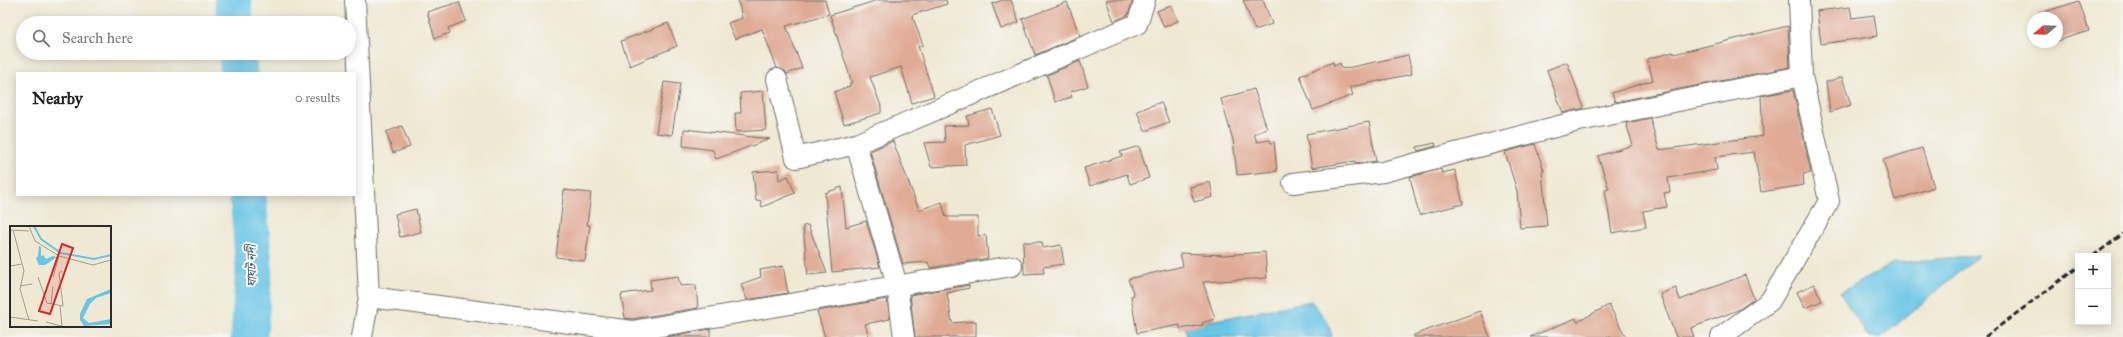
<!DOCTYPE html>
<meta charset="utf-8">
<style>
body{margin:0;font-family:"IM FELL Great Primer","Noto Serif Bengali",serif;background:#f6f6f6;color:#222}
.controls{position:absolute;right:12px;bottom:12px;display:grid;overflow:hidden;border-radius:0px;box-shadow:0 2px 10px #0003}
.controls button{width:36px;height:36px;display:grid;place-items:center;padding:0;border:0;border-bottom:1px solid #e0e0e0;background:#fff;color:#222;font:20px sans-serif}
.compass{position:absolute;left:2027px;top:12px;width:36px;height:36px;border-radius:50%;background:#fff;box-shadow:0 2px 10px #0003;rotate:251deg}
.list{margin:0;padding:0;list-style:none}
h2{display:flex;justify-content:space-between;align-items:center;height:52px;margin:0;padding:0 16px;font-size:17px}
h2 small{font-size:13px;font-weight:400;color:#767676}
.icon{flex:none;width:22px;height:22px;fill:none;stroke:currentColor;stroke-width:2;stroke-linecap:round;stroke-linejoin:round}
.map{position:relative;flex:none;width:2123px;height:337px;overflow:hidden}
.search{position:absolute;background:#fff;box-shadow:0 2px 10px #0003;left:16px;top:16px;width:340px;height:44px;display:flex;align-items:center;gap:10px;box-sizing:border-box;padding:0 14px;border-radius:22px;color:#767676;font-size:15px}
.panel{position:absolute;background:#fff;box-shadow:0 2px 10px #0003;left:16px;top:72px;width:340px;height:124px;border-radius:0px}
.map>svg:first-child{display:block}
.water{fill:#68c5e6;stroke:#4a7888}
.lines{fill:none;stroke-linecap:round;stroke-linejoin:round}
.river{stroke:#68c5e6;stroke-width:37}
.building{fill:#e0ab95}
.street-casing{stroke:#706e66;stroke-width:22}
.street{stroke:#fff;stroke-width:20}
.rail{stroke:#2b2b2b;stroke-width:3;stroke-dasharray:6 3;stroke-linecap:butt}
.labels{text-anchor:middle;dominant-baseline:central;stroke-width:4;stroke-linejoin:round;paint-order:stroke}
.water-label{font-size:13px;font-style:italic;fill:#3d5963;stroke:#f6f6f2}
.inset-river{fill:none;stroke:#68c5e6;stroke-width:2}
.inset-road{fill:none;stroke:#a19d90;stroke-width:1}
.view{fill:#d62828;fill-opacity:0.15;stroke:#d62828;stroke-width:2}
.inset-edge{fill:none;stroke:#2b2b2b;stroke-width:2}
</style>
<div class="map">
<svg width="2123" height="337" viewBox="0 0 2123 337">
<rect width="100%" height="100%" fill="#f6f6f2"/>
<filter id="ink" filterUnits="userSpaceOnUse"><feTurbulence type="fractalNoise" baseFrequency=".025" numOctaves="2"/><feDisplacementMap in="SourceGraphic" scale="8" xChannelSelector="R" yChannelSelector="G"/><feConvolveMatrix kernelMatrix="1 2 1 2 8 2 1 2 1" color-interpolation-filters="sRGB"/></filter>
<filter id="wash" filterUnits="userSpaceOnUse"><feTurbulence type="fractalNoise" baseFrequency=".012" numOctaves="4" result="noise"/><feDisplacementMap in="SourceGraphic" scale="16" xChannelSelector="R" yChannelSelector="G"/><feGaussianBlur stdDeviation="0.9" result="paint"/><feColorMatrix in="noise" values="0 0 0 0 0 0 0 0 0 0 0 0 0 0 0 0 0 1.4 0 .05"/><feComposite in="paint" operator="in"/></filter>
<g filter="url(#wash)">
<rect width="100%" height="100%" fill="#efe9d3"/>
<g class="water">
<polygon points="1979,255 1882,337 1868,337 1840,293 1893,263"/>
<polygon points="1311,301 1328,322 1332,337 1187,337 1185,326"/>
</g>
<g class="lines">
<g class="river">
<polyline points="233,0 235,23"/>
<polyline points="237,53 239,73"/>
<polyline points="248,195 254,268 249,337"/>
</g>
</g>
<g id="blocks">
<g class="building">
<polygon points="738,0 825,0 829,14 786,26 802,68 787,74 785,71 777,68 762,29 735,39 728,23 742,18"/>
<polygon points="878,0 946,0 947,4 912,15 923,45 918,46 934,96 912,103 901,67 870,77 881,106 881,113 844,124 834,92 850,86 849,84 852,83 830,15"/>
<polygon points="1002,0 1011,0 1019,22 1001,29 992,4"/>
<polygon points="1106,0 1133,0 1128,15 1114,21"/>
<polygon points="1243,0 1263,0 1272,24 1255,30"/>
<polygon points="2079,1 2089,31 2057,41 2057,18 2040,18 2038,14"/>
<polygon points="459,2 466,21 448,28 450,33 435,38 427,12"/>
<polygon points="1067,2 1080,36 1035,55 1022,19"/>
<polygon points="1171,5 1178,21 1164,27 1157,11"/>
<polygon points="1850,7 1852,18 1874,15 1877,36 1821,44 1817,11"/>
<polygon points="668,23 677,46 630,66 621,41"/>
<polygon points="1788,26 1790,67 1615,102 1612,93 1653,80 1647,59 1673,52 1674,54"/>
<polygon points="1408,55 1412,74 1350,87 1353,95 1313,110 1300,76 1333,62 1334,66 1340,63 1342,69"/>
<polygon points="1080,61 1088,86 1070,92 1072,97 1055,102 1047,75"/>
<polygon points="1567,62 1584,108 1563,113 1547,70"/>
<polygon points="1842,77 1851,105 1830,112 1826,82"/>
<polygon points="664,82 680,84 672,135 656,133"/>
<polygon points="1254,89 1267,129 1254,134 1257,142 1270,140 1271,143 1274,142 1277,171 1237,175 1233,140 1221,99"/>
<polygon points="1793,90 1811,173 1803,174 1804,185 1761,192 1754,152 1715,157 1717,170 1668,178 1670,192 1664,193 1667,207 1643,211 1646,227 1612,233 1605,190 1609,189 1598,156 1633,145 1626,123 1650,118 1659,150 1763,136 1761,96"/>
<polygon points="763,91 766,130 736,132 735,113 741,113 740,93"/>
<polygon points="1161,102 1169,122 1145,131 1137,111"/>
<polygon points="992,109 1000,135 965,145 966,165 931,167 924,143 945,142 944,126 969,125 967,116"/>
<polygon points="1369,122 1376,161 1355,164 1355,161 1312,168 1306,134"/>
<polygon points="402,126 410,147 393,153 386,132"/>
<polygon points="684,129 770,139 716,159 713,150 683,146"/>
<polygon points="893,141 919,210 942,202 946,217 978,217 978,236 986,235 988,258 930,268 928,262 903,264 870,151"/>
<polygon points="1435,143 1436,146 1418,151 1417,147"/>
<polygon points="1535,144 1544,171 1542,171 1547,226 1520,228 1517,191 1505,152"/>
<polygon points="1139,146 1149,178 1130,184 1127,174 1090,186 1084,168 1122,156 1120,152"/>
<polygon points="1922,148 1934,187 1895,200 1883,160"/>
<polygon points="1441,169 1442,173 1455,170 1463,204 1419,215 1410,177"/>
<polygon points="778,170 779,180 788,176 795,193 762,207 760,200 756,201 753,172"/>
<polygon points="1210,182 1213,197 1194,202 1190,187"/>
<polygon points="842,187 846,227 866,221 880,267 832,272 825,193"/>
<polygon points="564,190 591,193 587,225 590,225 585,261 556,257"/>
<polygon points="416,209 421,232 400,237 395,214"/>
<polygon points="808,225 827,273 808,275 803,226"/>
<polygon points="1023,242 1042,242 1043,248 1061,245 1064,264 1043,267 1044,273 1024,274"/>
<polygon points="1265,252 1267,278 1203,282 1215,319 1202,323 1203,325 1180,329 1180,325 1137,333 1131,296 1134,295 1128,279 1183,266 1180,253 1224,255"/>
<polygon points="783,266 788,293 747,300 741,284 761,277 760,270"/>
<polygon points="1745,275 1754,299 1738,310 1691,328 1694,337 1676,337 1660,294 1676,288 1680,300"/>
<polygon points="678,276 680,286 696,285 698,308 632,319 625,318 621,294 651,290 650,280"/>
<polygon points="1814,284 1822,301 1805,308 1797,292"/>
<polygon points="969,285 969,288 947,293 952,323 976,321 976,337 915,337 910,295"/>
<polygon points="887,299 890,319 865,324 869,337 825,337 817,311"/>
<polygon points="1609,305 1626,337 1530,337 1576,318 1577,322"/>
<polygon points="1480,311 1490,337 1414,337 1414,335"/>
<polygon points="710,329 710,337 665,337"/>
</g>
</g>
</g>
<g filter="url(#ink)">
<use href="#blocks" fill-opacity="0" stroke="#706e66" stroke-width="1"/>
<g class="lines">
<g class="street-casing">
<g id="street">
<polyline points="355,0 369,297 362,337"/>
<polyline points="777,79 796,158 856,144 1137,24 1145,0"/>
<polyline points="856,144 897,285 904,337"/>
<polyline points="1293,183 1383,172 1574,122 1802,76"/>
<polyline points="369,297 632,331 1012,266"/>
<polyline points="1721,337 1770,301 1829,201 1802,76 1799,0"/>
</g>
</g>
<use href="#street" class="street"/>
<g class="rail">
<polyline points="2093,256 2123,234"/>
<polyline points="1985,337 2078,267"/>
</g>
</g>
</g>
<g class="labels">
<g class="water-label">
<text transform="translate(252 266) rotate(-91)">ঘাঘট নদী</text>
</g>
</g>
<g transform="translate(10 226)">
<rect width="101" height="101" fill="#efe9d3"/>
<path d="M 29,20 L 31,21 L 31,30 L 33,29 L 36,33 L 43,30 L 47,31 L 35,39 L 29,39 L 26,32 L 28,30 ZM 101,63 L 101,67 L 86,72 L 80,78 L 73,92 L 79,97 L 101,93 L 101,98 L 74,100 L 70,94 L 70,88 L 77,73 Z" fill="#68c5e6"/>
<path class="inset-river" d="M 24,0 L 31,13 L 51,27 L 84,33 L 101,29"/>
<path class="inset-road" d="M 19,0 L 25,15 L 49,30 L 83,39 L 101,34M 0,4 L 19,5M 3,4 L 14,45 L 10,63 L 19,94M 0,40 L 12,38M 28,51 L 37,77 L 53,80 L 49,47 L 52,45M 43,51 L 49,30M 10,60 L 22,58M 41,78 L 43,60M 50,80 L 52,101M 0,91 L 28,95M 36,96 L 55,101"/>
<path class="view" d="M 52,18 L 63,22 L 40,88 L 29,85 Z"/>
<rect width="101" height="101" class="inset-edge"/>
</g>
</svg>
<div class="controls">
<button>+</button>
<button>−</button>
</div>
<svg class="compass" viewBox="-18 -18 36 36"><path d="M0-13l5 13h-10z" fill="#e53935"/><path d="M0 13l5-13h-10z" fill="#767676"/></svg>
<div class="search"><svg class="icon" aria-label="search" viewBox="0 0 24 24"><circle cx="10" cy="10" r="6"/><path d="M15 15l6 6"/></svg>Search here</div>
<section class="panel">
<h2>Nearby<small>0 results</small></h2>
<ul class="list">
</ul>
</section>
</div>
